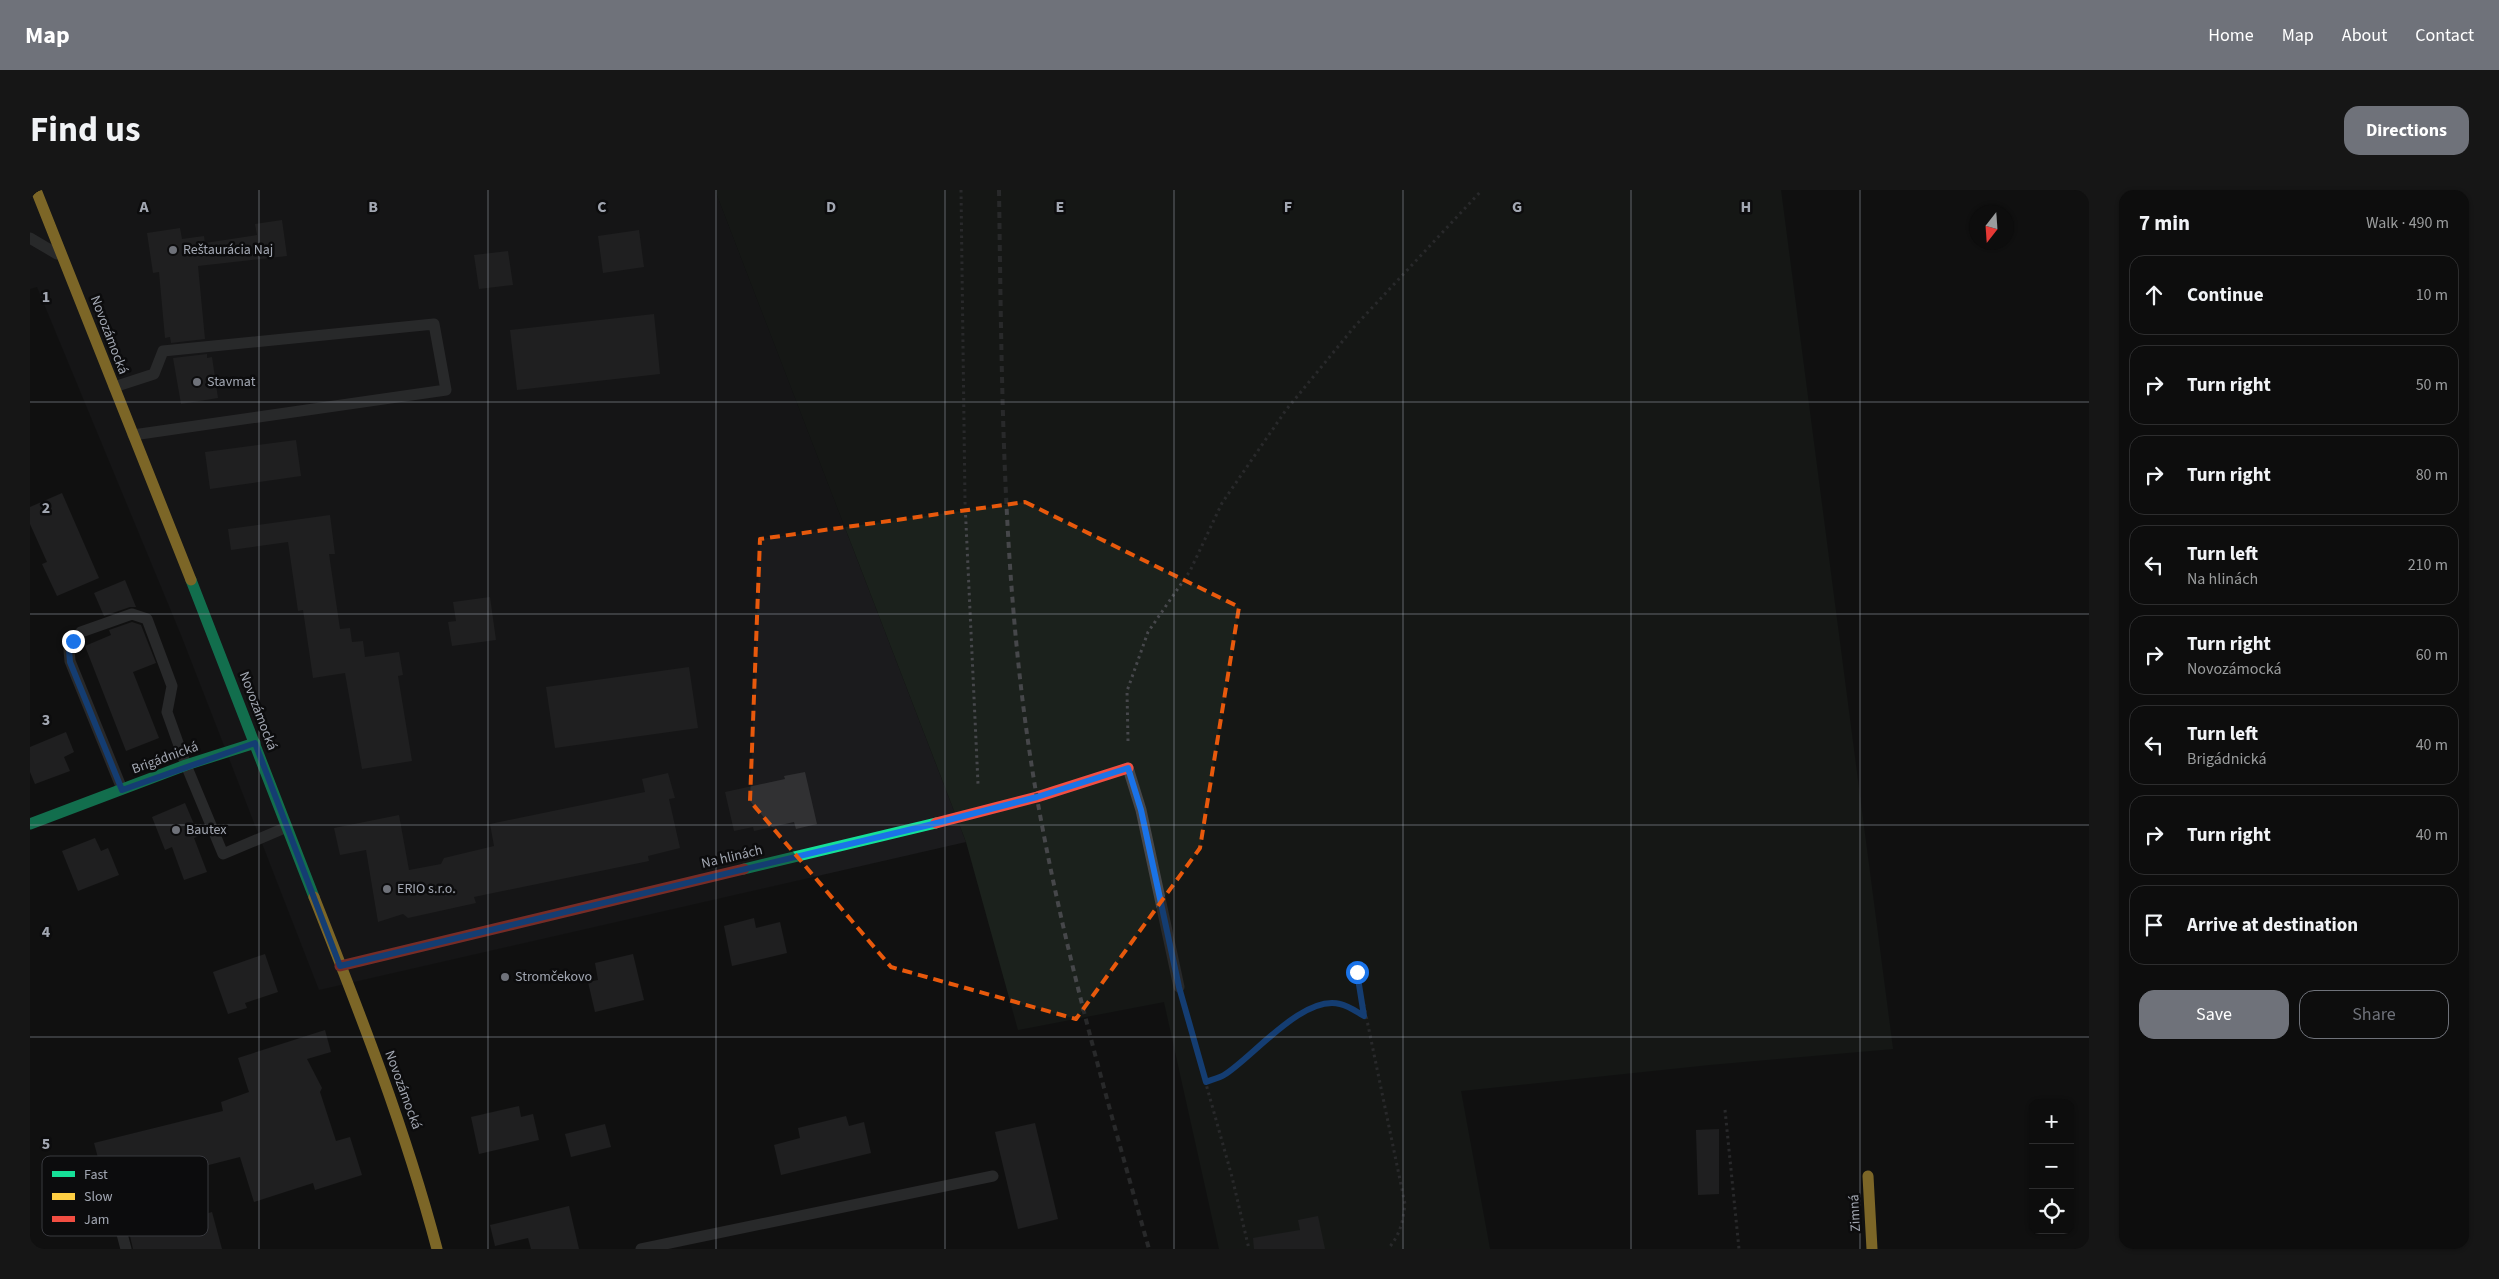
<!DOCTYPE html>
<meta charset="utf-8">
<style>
body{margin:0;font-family:"Source Sans 3",sans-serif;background:#161616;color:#f1f3f6}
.controls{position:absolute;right:15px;bottom:15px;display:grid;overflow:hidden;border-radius:10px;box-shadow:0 1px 4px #0004}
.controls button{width:45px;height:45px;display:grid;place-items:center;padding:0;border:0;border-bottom:1px solid #2d2d2e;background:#0d0d0d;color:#f1f3f6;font:25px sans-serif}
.compass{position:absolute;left:1939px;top:15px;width:45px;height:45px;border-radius:50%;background:#0d0d0d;box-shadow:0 1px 4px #0004;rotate:197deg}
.stop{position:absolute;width:15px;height:15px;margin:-11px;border:4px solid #1a73e8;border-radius:50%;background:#fff}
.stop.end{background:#1a73e8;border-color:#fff;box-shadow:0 1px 5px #0008}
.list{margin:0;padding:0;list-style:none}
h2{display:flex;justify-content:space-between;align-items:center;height:65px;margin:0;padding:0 20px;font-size:21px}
h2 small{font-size:16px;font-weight:400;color:#9a9c9d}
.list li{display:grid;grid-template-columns:32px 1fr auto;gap:15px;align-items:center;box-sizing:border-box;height:80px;margin:0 10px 10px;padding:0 10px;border:1px solid #2d2d2e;border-radius:15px}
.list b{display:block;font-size:19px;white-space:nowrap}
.list p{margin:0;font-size:16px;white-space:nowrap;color:#9a9c9d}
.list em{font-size:16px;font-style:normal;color:#9a9c9d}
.actions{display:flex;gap:10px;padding:15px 20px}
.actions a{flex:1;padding:11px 0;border:1px solid #6f727a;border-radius:15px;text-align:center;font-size:18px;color:#6f727a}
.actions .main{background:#6f727a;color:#fff}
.icon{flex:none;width:28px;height:28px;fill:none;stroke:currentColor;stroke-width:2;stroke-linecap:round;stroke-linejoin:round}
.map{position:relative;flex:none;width:2059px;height:1059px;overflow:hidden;border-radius:15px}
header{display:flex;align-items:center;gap:30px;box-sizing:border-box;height:70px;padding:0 25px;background:#6f727a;color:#fff}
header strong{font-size:24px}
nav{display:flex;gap:28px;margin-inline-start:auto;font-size:18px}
.intro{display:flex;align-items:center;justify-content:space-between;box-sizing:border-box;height:120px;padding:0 30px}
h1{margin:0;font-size:35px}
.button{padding:12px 22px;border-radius:15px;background:#6f727a;color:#fff;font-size:18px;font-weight:700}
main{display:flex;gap:30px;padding:0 30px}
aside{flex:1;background:#0d0d0d;border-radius:15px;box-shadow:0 1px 4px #0004}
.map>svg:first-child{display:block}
.built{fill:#1b1b1d}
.green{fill:#1b211c}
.building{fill:#313133}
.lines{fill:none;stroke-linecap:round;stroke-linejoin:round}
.path{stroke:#47484c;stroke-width:3;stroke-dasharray:2.5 4;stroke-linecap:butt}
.lane{stroke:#46474a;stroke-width:11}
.fast{stroke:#16e098;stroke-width:11}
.slow{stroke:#ffcf43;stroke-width:11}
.jam{stroke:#f24e42;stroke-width:11}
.rail{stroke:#46474a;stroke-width:4;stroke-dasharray:6 5;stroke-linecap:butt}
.route{stroke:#1a73e8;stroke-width:6}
.marked{fill:none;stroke:#e8590c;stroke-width:4;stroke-dasharray:10 6;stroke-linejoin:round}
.grid{fill:none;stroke:#a2a7b2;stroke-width:1;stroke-opacity:0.55}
.poi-dot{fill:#6f727a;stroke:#0c0c0d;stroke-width:2}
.labels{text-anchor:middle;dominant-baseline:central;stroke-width:5;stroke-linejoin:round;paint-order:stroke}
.poi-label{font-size:14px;fill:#a2a7b2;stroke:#0c0c0d;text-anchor:start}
.street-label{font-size:14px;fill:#a2a7b2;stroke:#0c0c0d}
.key{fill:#0c0c0d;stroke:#393a3f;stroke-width:1}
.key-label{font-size:14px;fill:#a2a7b2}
.grid-label{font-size:16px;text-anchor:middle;font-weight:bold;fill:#a2a7b2;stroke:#0c0c0d;stroke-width:5;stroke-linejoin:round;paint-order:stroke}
</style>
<header>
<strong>Map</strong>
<nav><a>Home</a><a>Map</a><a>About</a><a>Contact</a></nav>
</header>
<div class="intro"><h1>Find us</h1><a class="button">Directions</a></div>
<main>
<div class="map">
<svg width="2059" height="1059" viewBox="0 0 2059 1059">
<rect width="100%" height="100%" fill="#111"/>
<polygon class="built" points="0,0 685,0 936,652 289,800 151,445 7,97 0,99"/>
<polygon class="green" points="685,0 1751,0 1863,859 1679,875 1431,901 1460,1059 1189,1059 1134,812 988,840 936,652"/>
<g class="building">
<polygon points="252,30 257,66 168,76 175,149 141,153 140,147 135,148 129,82 123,83 117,43 150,38 152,49 174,46 175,53 227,45 225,34"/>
<polygon points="609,40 614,77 573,83 568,46"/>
<polygon points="478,61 483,95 449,99 444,65"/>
<polygon points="624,124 630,184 487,200 480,140"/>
<polygon points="177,164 177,168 182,167 188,208 151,214 143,168"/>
<polygon points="266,250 271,286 180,299 175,262"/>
<polygon points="32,303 69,388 27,406 12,374 17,372 0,334 0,317"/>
<polygon points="300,325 305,364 299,364 310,439 320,438 322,452 333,451 335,467 369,462 373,485 368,486 382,571 332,579 315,483 283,488 273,420 268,421 258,352 201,360 198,339"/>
<polygon points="95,390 106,417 100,417 74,426 64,403"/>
<polygon points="460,407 466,450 422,456 418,432 426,431 423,412"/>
<polygon points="102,432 111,435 126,473 103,482 129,548 96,561 55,456 81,445 79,440"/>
<polygon points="659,477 668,538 525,558 516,497"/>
<polygon points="36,542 44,562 34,567 40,581 5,594 0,582 0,557"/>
<polygon points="775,582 787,634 766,639 764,632 724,641 723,637 704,641 695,602 755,589 754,586"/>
<polygon points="638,583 645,608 639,609 650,658 618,666 619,671 444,707 446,713 378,728 373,724 348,732 336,660 310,665 304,638 369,625 379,680 411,674 414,668 464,656 460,634 615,602 612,589"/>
<polygon points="155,613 169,646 164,648 177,682 154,690 142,657 135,660 122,627"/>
<polygon points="65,648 71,661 78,658 89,685 48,701 32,661"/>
<polygon points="724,728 726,738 750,732 757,763 702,776 694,736"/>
<polygon points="235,764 248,802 215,813 217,818 198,824 183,782"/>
<polygon points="603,764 614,810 565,822 558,792 568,790 565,773"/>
<polygon points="295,840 301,862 277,869 292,898 290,902 306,951 320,947 332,985 285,1000 283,993 224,1012 210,967 77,1001 64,953 193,921 191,912 219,902 208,868"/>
<polygon points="489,916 491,927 503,924 509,950 449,964 441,927"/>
<polygon points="816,926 819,936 834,932 841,963 751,985 744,955 770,948 768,938"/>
<polygon points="1005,933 1028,1029 988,1039 965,942"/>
<polygon points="575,934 581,957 541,967 535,944"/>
<polygon points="1689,939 1689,1004 1668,1005 1666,940"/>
<polygon points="539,1016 549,1059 501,1059 498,1048 465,1056 460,1035"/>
<polygon points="182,1022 192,1059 103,1059 100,1046"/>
<polygon points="1288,1026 1295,1059 1224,1059 1223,1048 1270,1040 1268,1030"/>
</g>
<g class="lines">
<g class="path">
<polyline points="931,0 935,312 948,594"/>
<polyline points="1098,551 1097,501 1118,442 1160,381 1192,313 1256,220 1325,136 1452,0"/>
<path d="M 1327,782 L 1375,1014 C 1373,1032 1370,1045 1358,1059"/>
<polyline points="1154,815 1202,987 1219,1059"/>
<path d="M 1175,892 C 1181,890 1188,888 1194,885 C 1222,868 1274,804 1310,814 C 1319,816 1327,822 1334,826"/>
<polyline points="1695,920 1709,1059"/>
</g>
<g class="lane">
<polyline points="0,48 27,64"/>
<polyline points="84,197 124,184 133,161 404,134 416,200 103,245"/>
<polyline points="1098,578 1111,620 1149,797"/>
<polyline points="92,599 40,471 39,460 43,451 51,442 102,424 117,429 142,496 137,522 156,575 193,664 257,637"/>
<polyline points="83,1010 96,1059"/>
<polyline points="611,1059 963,986"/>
</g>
<g class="fast">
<polyline points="161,390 284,707"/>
<polyline points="0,634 156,575 225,553"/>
<polyline points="714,679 906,633"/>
</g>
<g class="slow">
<polyline points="6,0 161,390"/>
<path d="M 284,707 C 330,823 375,938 407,1059"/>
<polyline points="1838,986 1842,1059"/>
</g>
<g class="jam">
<polyline points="906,633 1007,607 1098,578"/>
<polyline points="310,776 714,679"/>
</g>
<path class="rail" d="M 969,0 C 972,203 972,408 1007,608 C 1034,761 1077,910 1119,1059"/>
</g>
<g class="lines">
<path class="route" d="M 43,451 L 39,460 L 40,472 L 92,600 L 225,553 L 310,776 L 899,635 L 1007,607 L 1098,578 L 1111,620 L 1149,797 L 1176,892 C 1181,890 1189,888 1194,885 C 1222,868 1273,804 1310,814 C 1319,816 1327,822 1334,826 L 1327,782"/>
</g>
<path d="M0 0H2059V1059H0ZM 995,312 L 1209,417 L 1170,658 L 1046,829 L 861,777 L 720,611 L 730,349 Z" fill="#111" fill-opacity=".55" fill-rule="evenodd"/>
<path class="marked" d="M 995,312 L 1209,417 L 1170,658 L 1046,829 L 861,777 L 720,611 L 730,349 Z"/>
<path class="grid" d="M 229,0 L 229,1059M 458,0 L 458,1059M 686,0 L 686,1059M 915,0 L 915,1059M 1144,0 L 1144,1059M 1373,0 L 1373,1059M 1601,0 L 1601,1059M 1830,0 L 1830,1059M 0,212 L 2059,212M 0,424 L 2059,424M 0,635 L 2059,635M 0,847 L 2059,847"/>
<g class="poi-dot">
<circle cx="143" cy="60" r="5"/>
<circle cx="167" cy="192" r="5"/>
<circle cx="146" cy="640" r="5"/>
<circle cx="357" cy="699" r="5"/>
<circle cx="475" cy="787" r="5"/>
</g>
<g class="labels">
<g class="poi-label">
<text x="153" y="60">Reštaurácia Naj</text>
<text x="177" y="192">Stavmat</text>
<text x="156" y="640">Bautex</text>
<text x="367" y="699">ERIO s.r.o.</text>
<text x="485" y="787">Stromčekovo</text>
</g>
<g class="street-label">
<text transform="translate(79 145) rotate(69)">Novozámocká</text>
<text transform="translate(228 521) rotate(69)">Novozámocká</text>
<text transform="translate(135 568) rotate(-20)">Brigádnická</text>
<text transform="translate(702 667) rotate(-13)">Na hlinách</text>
<text transform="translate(373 900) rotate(70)">Novozámocká</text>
<text transform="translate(1825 1023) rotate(-93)">Zimná</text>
</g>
</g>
<rect x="12" y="966" width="166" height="80" rx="8" class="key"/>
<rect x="22" y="981" width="23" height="6" fill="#16e098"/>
<rect x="22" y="1003" width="23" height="7" fill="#ffcf43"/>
<rect x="22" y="1026" width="23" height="6" fill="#f24e42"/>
<g class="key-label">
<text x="54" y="989">Fast</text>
<text x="54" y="1011">Slow</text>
<text x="54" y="1034">Jam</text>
</g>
<g class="grid-label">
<text x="114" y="22">A</text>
<text x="343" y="22">B</text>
<text x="572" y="22">C</text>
<text x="801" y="22">D</text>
<text x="1030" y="22">E</text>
<text x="1258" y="22">F</text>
<text x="1487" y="22">G</text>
<text x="1716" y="22">H</text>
<text x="16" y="112">1</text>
<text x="16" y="323">2</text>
<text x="16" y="535">3</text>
<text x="16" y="747">4</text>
<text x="16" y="959">5</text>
</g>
</svg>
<div class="controls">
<button>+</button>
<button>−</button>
<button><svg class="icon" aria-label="locate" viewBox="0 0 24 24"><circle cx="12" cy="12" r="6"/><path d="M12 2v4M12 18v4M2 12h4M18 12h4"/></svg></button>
</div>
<svg class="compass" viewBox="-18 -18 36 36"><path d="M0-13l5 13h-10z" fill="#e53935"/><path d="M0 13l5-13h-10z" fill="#9a9c9d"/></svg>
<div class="stop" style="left:1327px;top:782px"></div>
<div class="stop end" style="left:43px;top:451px"></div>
</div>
<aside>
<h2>7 min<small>Walk · 490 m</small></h2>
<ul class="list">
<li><svg class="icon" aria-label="ahead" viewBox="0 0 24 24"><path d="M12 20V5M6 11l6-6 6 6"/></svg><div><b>Continue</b></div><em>10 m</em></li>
<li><svg class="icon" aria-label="right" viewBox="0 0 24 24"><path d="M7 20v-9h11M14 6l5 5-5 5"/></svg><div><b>Turn right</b></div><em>50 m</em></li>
<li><svg class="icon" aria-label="right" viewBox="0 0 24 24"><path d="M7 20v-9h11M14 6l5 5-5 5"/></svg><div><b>Turn right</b></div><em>80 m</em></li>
<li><svg class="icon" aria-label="left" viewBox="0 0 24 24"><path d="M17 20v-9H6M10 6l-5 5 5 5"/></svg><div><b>Turn left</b><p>Na hlinách</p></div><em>210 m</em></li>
<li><svg class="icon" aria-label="right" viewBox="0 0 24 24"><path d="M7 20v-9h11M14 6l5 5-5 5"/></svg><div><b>Turn right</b><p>Novozámocká</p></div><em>60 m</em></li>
<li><svg class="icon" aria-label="left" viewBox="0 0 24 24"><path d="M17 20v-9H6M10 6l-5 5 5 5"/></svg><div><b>Turn left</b><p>Brigádnická</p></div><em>40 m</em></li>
<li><svg class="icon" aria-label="right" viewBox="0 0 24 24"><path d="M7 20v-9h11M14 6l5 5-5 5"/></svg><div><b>Turn right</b></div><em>40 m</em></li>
<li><svg class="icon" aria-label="arrive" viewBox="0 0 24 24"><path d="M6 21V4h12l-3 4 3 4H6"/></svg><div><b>Arrive at destination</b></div></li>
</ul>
<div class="actions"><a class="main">Save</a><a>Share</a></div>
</aside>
</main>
